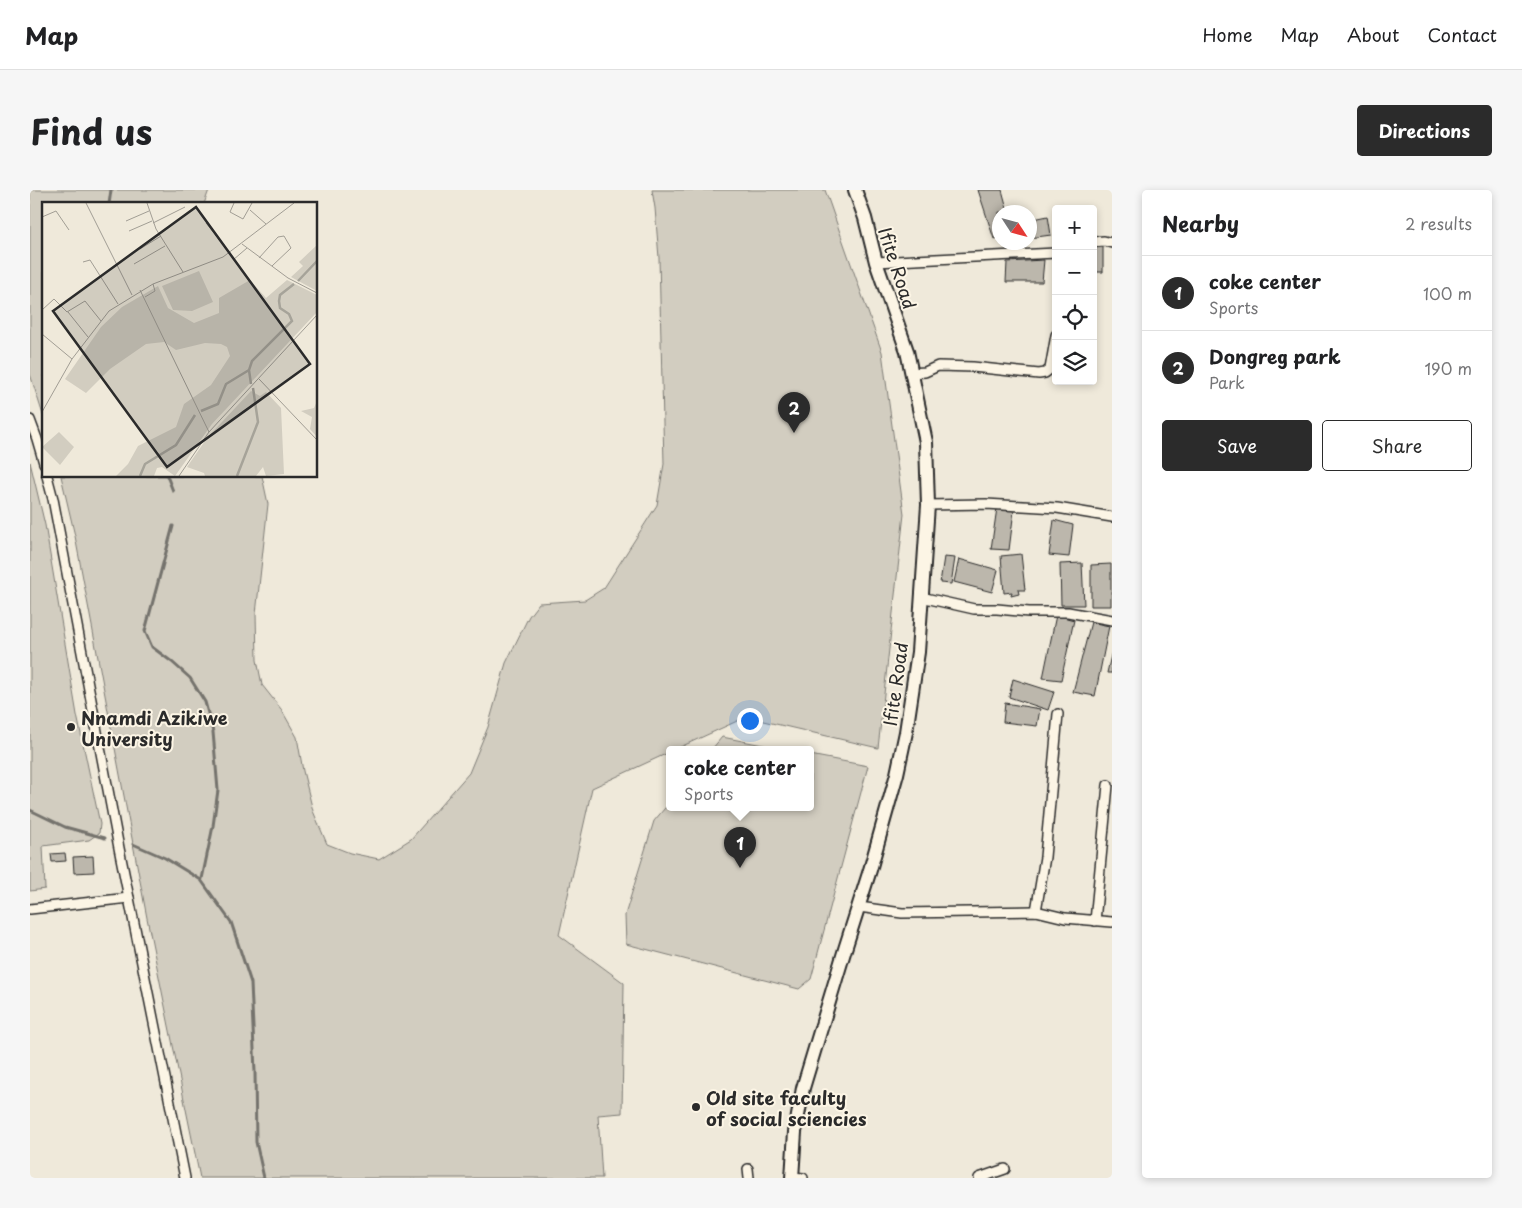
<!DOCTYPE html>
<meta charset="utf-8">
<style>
body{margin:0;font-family:"Playpen Sans",sans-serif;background:#f6f6f6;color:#202124}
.controls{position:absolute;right:15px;top:15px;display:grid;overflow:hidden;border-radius:5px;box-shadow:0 2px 8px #0003}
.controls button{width:45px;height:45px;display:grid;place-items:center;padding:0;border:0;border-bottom:1px solid #e0e0e0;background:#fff;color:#202124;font:25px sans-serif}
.compass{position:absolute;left:962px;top:15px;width:45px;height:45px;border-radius:50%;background:#fff;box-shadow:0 2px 8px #0003;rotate:126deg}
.you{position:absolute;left:719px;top:530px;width:18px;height:18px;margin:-12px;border:4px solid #fff;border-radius:50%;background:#1a73e8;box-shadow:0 0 0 8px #1a73e833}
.badge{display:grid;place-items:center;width:32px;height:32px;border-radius:50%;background:#2b2b2b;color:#fff;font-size:16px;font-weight:700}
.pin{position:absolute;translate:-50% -41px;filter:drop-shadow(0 1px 2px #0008)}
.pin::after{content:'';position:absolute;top:26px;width:18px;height:15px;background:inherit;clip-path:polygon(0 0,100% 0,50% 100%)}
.popup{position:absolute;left:636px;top:556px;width:148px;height:65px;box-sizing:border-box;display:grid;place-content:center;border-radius:5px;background:#fff;filter:drop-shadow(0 1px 4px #0005);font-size:16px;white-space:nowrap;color:#757577}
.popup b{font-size:19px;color:#202124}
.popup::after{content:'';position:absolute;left:50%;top:100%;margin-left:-10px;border:10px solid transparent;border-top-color:#fff}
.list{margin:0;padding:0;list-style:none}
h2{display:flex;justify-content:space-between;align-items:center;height:65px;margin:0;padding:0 20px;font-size:21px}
h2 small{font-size:16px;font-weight:400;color:#757577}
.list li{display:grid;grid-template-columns:32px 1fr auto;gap:15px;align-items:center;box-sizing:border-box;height:75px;padding:0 20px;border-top:1px solid #e0e0e0}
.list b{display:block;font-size:19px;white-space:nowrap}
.list p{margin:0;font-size:16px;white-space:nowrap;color:#757577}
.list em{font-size:16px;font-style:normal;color:#757577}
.actions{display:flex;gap:10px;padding:15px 20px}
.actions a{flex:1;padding:11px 0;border:1px solid #2b2b2b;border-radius:5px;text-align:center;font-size:18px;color:#2b2b2b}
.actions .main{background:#2b2b2b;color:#fff}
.icon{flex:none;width:28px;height:28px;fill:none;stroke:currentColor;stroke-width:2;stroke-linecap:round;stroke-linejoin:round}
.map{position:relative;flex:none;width:1082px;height:988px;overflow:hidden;border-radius:5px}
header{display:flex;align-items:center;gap:30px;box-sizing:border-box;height:70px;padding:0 25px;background:#fff;border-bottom:1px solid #e0e0e0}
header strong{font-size:24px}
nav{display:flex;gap:28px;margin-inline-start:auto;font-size:18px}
.intro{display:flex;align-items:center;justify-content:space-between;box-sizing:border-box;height:120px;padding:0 30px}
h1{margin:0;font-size:35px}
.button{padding:12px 22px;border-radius:5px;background:#2b2b2b;color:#fff;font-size:18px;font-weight:700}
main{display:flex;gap:30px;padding:0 30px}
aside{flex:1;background:#fff;border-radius:5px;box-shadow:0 2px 8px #0003}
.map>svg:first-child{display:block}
.green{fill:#d2cdc0;stroke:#7e7c76}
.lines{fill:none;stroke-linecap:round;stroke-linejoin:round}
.stream{stroke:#75736d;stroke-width:3}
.building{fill:#bcb7ac;stroke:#2b2b2b}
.street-casing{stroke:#2b2b2b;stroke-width:12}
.secondary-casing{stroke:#2b2b2b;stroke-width:16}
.street{stroke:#fcf5e5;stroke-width:9}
.secondary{stroke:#fcf5e5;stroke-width:12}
.poi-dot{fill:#2b2b2b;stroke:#fcf5e5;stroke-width:2}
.labels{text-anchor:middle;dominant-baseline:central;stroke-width:4;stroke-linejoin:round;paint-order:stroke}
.street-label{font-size:18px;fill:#2b2b2b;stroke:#fcf5e5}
.poi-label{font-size:18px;font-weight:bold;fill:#2b2b2b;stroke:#fcf5e5;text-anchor:start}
.inset-river{fill:none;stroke:#a6a399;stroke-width:2.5}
.inset-road{fill:none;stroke:#a19d94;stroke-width:1}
.view{fill:#2b2b2b;fill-opacity:0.15;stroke:#2b2b2b;stroke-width:2.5}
.inset-edge{fill:none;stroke:#2b2b2b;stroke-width:2.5}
</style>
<header>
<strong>Map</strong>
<nav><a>Home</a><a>Map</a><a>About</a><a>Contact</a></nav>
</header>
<div class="intro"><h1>Find us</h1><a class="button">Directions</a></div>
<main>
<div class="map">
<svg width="1082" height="988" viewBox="0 0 1082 988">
<rect width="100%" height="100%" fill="#efe9da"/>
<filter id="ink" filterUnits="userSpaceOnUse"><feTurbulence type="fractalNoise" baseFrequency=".02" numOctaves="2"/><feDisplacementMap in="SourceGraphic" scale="10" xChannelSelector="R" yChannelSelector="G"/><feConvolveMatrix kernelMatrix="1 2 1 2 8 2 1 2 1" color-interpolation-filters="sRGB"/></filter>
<g filter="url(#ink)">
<g class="green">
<polygon points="0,0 179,0 174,14 14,14 14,228 0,184"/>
<polygon points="622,0 795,0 852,162 874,324 848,558 716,527 646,559 640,559 640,562 562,598 529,745 594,793 592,923 568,925 572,988 170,988 117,728 45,346 31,286 232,286 238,314 226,424 227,470 232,495 251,519 267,547 273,581 283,621 297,654 320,663 349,669 381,649 439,583 458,537 476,473 499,426 509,413 555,410 574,398 627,315 634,274 629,68 625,18"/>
<polygon points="0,272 15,335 47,525 70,634 69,643 59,650 13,656 15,699 0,701"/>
<polygon points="692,547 753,559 682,559"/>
<polygon points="780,565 838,576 781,789 769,799 596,754 595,725 624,631 640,612 640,617 780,617"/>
</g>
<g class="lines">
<g class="stream">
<polyline points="79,14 81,0"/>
<polyline points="137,286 143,301"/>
<polyline points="143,336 115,441 122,457 142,472 160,488 175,512 183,542 188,600 183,636 172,689"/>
<polyline points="0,620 35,637 75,648"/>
<polyline points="103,654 135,668 171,690 201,732 221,793 225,882 226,952 234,988"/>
</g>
</g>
<g class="building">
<polygon points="948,0 972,0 978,22 969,22 969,48 964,49"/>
<polygon points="1018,26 1021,45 999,48 999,30"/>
<polygon points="1073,57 1073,82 1063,82 1063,58"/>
<polygon points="1014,70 1012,92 976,92 977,72"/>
<polygon points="967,318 984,320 979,360 961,359"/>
<polygon points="1024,330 1043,335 1039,367 1019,365"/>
<polygon points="991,364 995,400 988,400 989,404 981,406 982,402 974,403 971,366"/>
<polygon points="914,367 925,368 921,394 910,393"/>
<polygon points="929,369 968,380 962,402 924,392"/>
<polygon points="1052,373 1054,415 1031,415 1030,374"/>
<polygon points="1081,374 1081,416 1061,416 1061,375"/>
<polygon points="1026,425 1044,430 1031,490 1013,488"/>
<polygon points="1061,432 1079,436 1065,506 1043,502"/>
<polygon points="1082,461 1082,483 1077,483"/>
<polygon points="983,489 1024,502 1018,520 979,507"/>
<polygon points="975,513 1010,519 1007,536 973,532"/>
<polygon points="35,663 36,671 22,672 21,664"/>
<polygon points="63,666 64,682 44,683 43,667"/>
</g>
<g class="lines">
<g class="street-casing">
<g id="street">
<polyline points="1063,52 1074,51 1082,53"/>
<polyline points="846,72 1026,63"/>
<polyline points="881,183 895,182 908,176 943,177 1009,184 1015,183 1020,179 1026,145"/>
<polyline points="0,230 7,249 14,273"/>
<polyline points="17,286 23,309 89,658 155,988"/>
<polyline points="898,315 956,314 1027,318 1082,327"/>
<polyline points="891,407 944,419 967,419 999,422 1038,422 1082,430"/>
<polyline points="829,717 872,723 1006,721 1035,728 1082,732"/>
<polyline points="0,719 99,708"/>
<polyline points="1006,721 1015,667 1028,524"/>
<polyline points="1065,731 1078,595"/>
<polyline points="718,979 719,988"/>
<polyline points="762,987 773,988"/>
<polyline points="949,988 975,979"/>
</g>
</g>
<g class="secondary-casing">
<polyline id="secondary" points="762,988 765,942 773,898 815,759 840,680 867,584 876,542 888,462 898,315 896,252 877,161 846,72 835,28 825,0"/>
</g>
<use href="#street" class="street"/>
<use href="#secondary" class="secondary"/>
</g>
</g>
<g class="poi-dot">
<circle cx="41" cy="537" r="5"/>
<circle cx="666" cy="917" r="5"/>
</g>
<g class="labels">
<g class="street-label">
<text transform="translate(868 78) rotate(72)">Ifite Road</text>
<text transform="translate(865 494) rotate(-82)">Ifite Road</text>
</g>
<g class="poi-label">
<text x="51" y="527">Nnamdi Azikiwe<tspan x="51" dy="21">University</tspan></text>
<text x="676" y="907">Old site faculty<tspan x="676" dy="21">of social sciencies</tspan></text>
</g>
</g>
<g transform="translate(12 12)">
<rect width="275" height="275" fill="#efe9da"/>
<path d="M 275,43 L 275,89 L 249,75 L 261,64 L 257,60 ZM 157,69 L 171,100 L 150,109 L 131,108 L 120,84 ZM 208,78 L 224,96 L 245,78 L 275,93 L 275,110 L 170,222 L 133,274 L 120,265 L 115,266 L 112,274 L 74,274 L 86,262 L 96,244 L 134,225 L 142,202 L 169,183 L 188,154 L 185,145 L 179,142 L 163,141 L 134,148 L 122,140 L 104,142 L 68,167 L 44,191 L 23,177 L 59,125 L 80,105 L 116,84 L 126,106 L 152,121 L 177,111 L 177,96 ZM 209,189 L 218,194 L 224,190 L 239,206 L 242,272 L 224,274 L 221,265 L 214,274 L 163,274 L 162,271 L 145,265 L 165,236 ZM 275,199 L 275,235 L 268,227 L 270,215 L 259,209 L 272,206 ZM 17,230 L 32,245 L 18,263 L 0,245 Z" fill="#d2cdc0"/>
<path class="inset-river" d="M 256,79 L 275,59M 209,182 L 207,168 L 210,159 L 250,119 L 247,112 L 238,106 L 237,99 L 238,93 L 252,82M 159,209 L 176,202 L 184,182 L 207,168M 98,274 L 103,262 L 134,243 L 153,213M 195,274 L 216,220 L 211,186"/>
<path class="inset-road" d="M 44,1 L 90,93M 105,1 L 114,27 L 141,70M 192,1 L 188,10 L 201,17 L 210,1M 208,8 L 224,22M 0,15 L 14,9 L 27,28M 84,19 L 107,9M 111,21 L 143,5M 164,21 L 188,51M 87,29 L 110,19M 200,42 L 246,76 L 275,91M 98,47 L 119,34M 217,56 L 236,35 L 242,34 L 249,46 L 230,64M 191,58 L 205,46M 41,60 L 48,58 L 76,102M 92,62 L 123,44M 98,88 L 167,230M 103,95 L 113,89 L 111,82M 0,108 L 12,97 L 25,110 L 43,99 L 59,119M 26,110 L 46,135M 0,132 L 30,157M 217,177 L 275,238M 0,210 L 30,157 L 67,109 L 111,82 L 181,55 L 252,1M 137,274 L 167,230 L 275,113"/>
<path class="view" d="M 154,5 L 268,162 L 125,265 L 11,109 Z"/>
<rect width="275" height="275" class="inset-edge"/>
</g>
</svg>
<div class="controls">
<button>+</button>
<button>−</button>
<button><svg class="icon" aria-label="locate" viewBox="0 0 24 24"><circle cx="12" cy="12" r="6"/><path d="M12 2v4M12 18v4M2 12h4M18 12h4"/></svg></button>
<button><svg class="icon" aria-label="layers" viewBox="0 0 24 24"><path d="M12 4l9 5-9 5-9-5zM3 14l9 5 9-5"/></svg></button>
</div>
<svg class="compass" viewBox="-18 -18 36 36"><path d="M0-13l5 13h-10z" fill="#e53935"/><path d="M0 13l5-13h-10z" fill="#757577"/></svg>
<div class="you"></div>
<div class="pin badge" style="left:710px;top:678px">1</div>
<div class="popup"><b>coke center</b>Sports</div>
<div class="pin badge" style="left:764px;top:243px">2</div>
</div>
<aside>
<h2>Nearby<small>2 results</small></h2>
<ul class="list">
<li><span class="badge">1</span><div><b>coke center</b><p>Sports</p></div><em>100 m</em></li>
<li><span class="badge">2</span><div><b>Dongreg park</b><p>Park</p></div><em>190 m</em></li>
</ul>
<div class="actions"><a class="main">Save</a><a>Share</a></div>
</aside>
</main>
